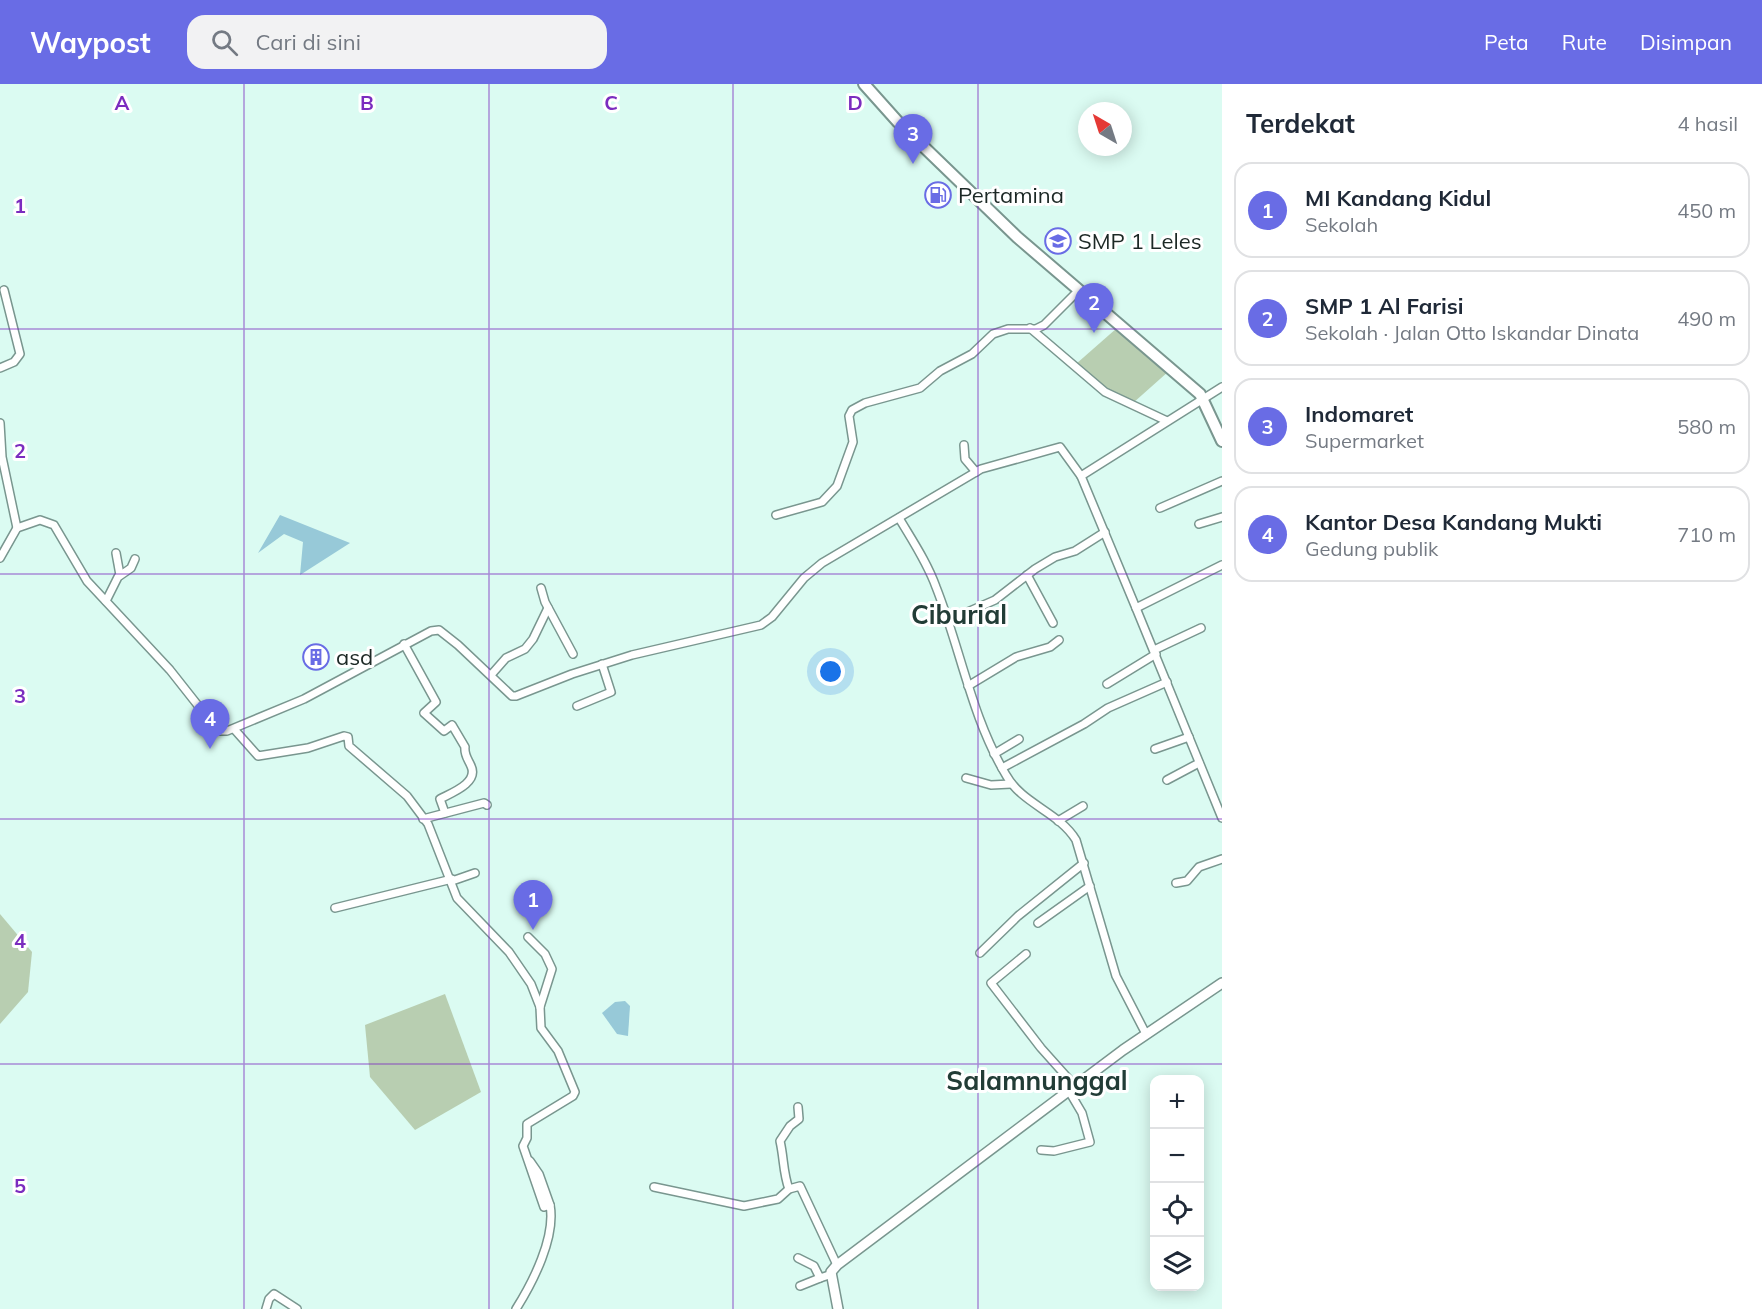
<!DOCTYPE html>
<html lang="id">
<meta charset="utf-8">
<style>
body{margin:0;font-family:Mulish,sans-serif;background:#f2f2f3;color:#1f2937}
.controls{position:absolute;right:18px;bottom:18px;display:grid;overflow:hidden;border-radius:12px;box-shadow:0 3px 15px #0003}
.controls button{width:54px;height:54px;display:grid;place-items:center;padding:0;border:0;border-bottom:2px solid #e0e1e3;background:#fff;color:#1f2937;font:30px sans-serif}
.compass{position:absolute;left:1078px;top:18px;width:54px;height:54px;border-radius:50%;background:#fff;box-shadow:0 3px 15px #0003;rotate:321deg}
.you{position:absolute;left:831px;top:588px;width:21px;height:21px;margin:-15px;border:4px solid #fff;border-radius:50%;background:#1a73e8;box-shadow:0 0 0 9px #1a73e833}
.badge{display:grid;place-items:center;width:39px;height:39px;border-radius:50%;background:#696ce5;color:#fff;font-size:20px;font-weight:700}
.pin{position:absolute;translate:-50% -50px;filter:drop-shadow(0 2px 3px #0008)}
.pin::after{content:'';position:absolute;top:32px;width:21px;height:18px;background:inherit;clip-path:polygon(0 0,100% 0,50% 100%)}
.list{margin:0;padding:0;list-style:none}
h2{display:flex;justify-content:space-between;align-items:center;height:78px;margin:0;padding:0 24px;font-size:26px}
h2 small{font-size:20px;font-weight:400;color:#747a83}
.list li{display:grid;grid-template-columns:39px 1fr auto;gap:18px;align-items:center;box-sizing:border-box;height:96px;margin:0 12px 12px;padding:0 12px;border:2px solid #e0e1e3;border-radius:18px}
.list b{display:block;font-size:22px;white-space:nowrap}
.list p{margin:0;font-size:20px;white-space:nowrap;color:#747a83}
.list em{font-size:20px;font-style:normal;color:#747a83}
.icon{flex:none;width:33px;height:33px;fill:none;stroke:currentColor;stroke-width:2;stroke-linecap:round;stroke-linejoin:round}
.map{position:relative;flex:none;width:1222px;height:1225px;overflow:hidden}
header{display:flex;align-items:center;gap:36px;box-sizing:border-box;height:84px;padding:0 30px;background:#696ce5;color:#fff}
header strong{font-size:28px}
nav{display:flex;gap:33px;margin-inline-start:auto;font-size:21px}
.search{width:420px;height:54px;background:#f2f2f3;display:flex;align-items:center;gap:15px;box-sizing:border-box;padding:0 21px;border-radius:18px;color:#747a83;font-size:22px}
main{display:flex}
aside{flex:1;background:#fff}
.map>svg:first-child{display:block}
.green{fill:#b8ceb1}
.water{fill:#97c9d8}
.lines{fill:none;stroke-linecap:round;stroke-linejoin:round}
.street-casing{stroke:#79968f;stroke-width:10}
.secondary-casing{stroke:#79968f;stroke-width:12}
.primary-casing{stroke:#79968f;stroke-width:14}
.street{stroke:#fff;stroke-width:7}
.secondary{stroke:#fff;stroke-width:9}
.primary{stroke:#fff;stroke-width:10}
.grid{fill:none;stroke:#7b2cbf;stroke-width:1.5;stroke-opacity:0.55}
.labels{text-anchor:middle;dominant-baseline:central;stroke-width:6;stroke-linejoin:round;paint-order:stroke}
.poi-label{font-size:22px;fill:#1c2825;stroke:#fff;text-anchor:start}
.quarter-label{font-size:26px;font-weight:bold;fill:#223c36;stroke:#fff}
.grid-label{font-size:20px;text-anchor:middle;font-weight:bold;fill:#7b2cbf;stroke:#fff;stroke-width:6;stroke-linejoin:round;paint-order:stroke}
</style>
<header>
<strong>Waypost</strong>
<div class="search"><svg class="icon" aria-label="search" viewBox="0 0 24 24"><circle cx="10" cy="10" r="6"/><path d="M15 15l6 6"/></svg>Cari di sini</div>
<nav><a>Peta</a><a>Rute</a><a>Disimpan</a></nav>
</header>
<main>
<div class="map">
<svg width="1222" height="1225" viewBox="0 0 1222 1225">
<rect width="100%" height="100%" fill="#dbfbf2"/>
<g class="green">
<polygon points="1117,244 1169,287 1133,319 1103,302 1076,280"/>
<polygon points="0,830 32,868 28,908 0,940"/>
<polygon points="445,910 481,1008 415,1046 370,993 365,941"/>
</g>
<g class="water">
<polygon points="280,431 350,459 300,491 303,458 284,450 258,469"/>
<polygon points="625,917 630,922 628,952 617,950 602,929 615,918"/>
</g>
<g class="lines">
<g class="street-casing">
<g id="street">
<polyline points="1030,244 1105,308 1167,337"/>
<polyline points="0,284 14,278 20,270 4,206"/>
<polyline points="1222,303 1081,392 1136,524 1222,481"/>
<polyline points="0,339 2,373 17,444"/>
<polyline points="964,361 965,375 976,388"/>
<polyline points="1160,424 1222,397"/>
<polyline points="776,431 822,418 837,402 853,358 849,332 852,326 865,319 920,304 940,287 972,270 993,250 1008,245 1036,245 1044,241 1079,206"/>
<path d="M 899,434 C 912,456 927,478 936,503 C 961,566 971,632 1006,691 C 1022,720 1059,728 1076,756 L 1116,892 L 1146,950"/>
<polyline points="1199,440 1222,433"/>
<polyline points="116,469 120,491"/>
<polyline points="0,474 17,444 40,436 54,441 87,497 170,586 215,643 220,647 227,647 304,615 431,547 439,546 458,561 512,612 516,612 572,590 632,571 761,541 772,533 804,494 822,479 981,385 1060,363 1081,392"/>
<polyline points="1027,491 1053,539"/>
<polyline points="541,504 545,518 573,570"/>
<polyline points="106,517 118,493 131,484 135,475"/>
<polyline points="1136,524 1222,734"/>
<polyline points="947,537 995,516 1035,485 1055,473 1075,467 1105,448"/>
<path d="M 404,560 L 436,618 L 424,629 L 444,647 L 452,641 L 465,663 C 464,671 468,675 471,682 C 479,699 451,709 440,715 L 445,729"/>
<polyline points="1154,566 1201,544"/>
<polyline points="491,591 506,574 525,565 533,555 548,524"/>
<polyline points="1107,600 1156,570"/>
<polyline points="968,602 1016,573 1050,563 1059,556"/>
<polyline points="577,622 611,608 602,580"/>
<path d="M 234,645 L 258,672 L 308,664 L 344,652 L 348,653 L 349,662 L 407,712 L 428,740 L 457,814 L 509,868 L 531,900 L 540,923 L 541,944 L 558,967 L 575,1008 L 573,1012 L 527,1040 L 527,1054 L 523,1062 L 544,1123 L 550,1121 C 556,1153 533,1198 516,1225"/>
<polyline points="1155,665 1189,653"/>
<polyline points="994,670 1019,655"/>
<polyline points="1002,684 1084,640 1108,624 1167,598"/>
<polyline points="966,694 991,701 1011,700"/>
<polyline points="1167,696 1199,679"/>
<polyline points="423,735 484,719 487,721"/>
<polyline points="1058,737 1083,722"/>
<polyline points="452,797 475,789"/>
<polyline points="1176,799 1187,797 1199,783 1222,775"/>
<polyline points="335,824 452,795"/>
<polyline points="1038,839 1090,802"/>
<polyline points="528,853 545,870 552,885 540,923"/>
<polyline points="980,869 1018,832 1084,779"/>
<polyline points="1026,870 991,899 1041,964 1075,1002"/>
<polyline points="1041,1066 1054,1067 1090,1058 1082,1029 1069,1007"/>
<polyline points="530,1077 539,1090 550,1121"/>
<polyline points="654,1103 744,1122 778,1115 789,1105 800,1102 837,1181"/>
<path d="M 789,1105 C 783,1089 784,1074 780,1057 L 790,1042 L 799,1035 L 798,1023"/>
<polyline points="798,1174 814,1182 820,1194 832,1190"/>
<polyline points="800,1202 820,1194"/>
<polyline points="266,1225 269,1215 274,1210 297,1225"/>
</g>
</g>
<g class="secondary-casing">
<polyline id="secondary" points="838,1225 831,1188 837,1181 1123,966 1222,899"/>
</g>
<g class="primary-casing">
<polyline id="primary" points="864,0 898,38 1017,153 1200,310 1222,357"/>
</g>
<use href="#street" class="street"/>
<use href="#secondary" class="secondary"/>
<use href="#primary" class="primary"/>
</g>
<path class="grid" d="M 244,0 L 244,1225M 489,0 L 489,1225M 733,0 L 733,1225M 978,0 L 978,1225M 0,245 L 1222,245M 0,490 L 1222,490M 0,735 L 1222,735M 0,980 L 1222,980"/>
<defs>
<g id="fuel-ring" transform="scale(1.35)"><circle r="9.5" fill="#fff" stroke="#696ce5" stroke-width="1.5"/><path d="M-5.5-6h7V0h2V4h1.3V-2.5L3-4.5l.8-.8L6-3V5H2.5V1h-1V6h-7ZM-4.2-4.7v3.2H.2V-4.7Z" fill="#696ce5"/></g>
<g id="school-ring" transform="scale(1.35)"><circle r="9.5" fill="#fff" stroke="#696ce5" stroke-width="1.5"/><path d="M0-5L7-2L0 1L-7-2ZM-4 1L0 2.5L4 1V4Q0 6-4 4Z" fill="#696ce5"/></g>
<g id="building-ring" transform="scale(1.35)"><circle r="9.5" fill="#fff" stroke="#696ce5" stroke-width="1.5"/><path d="M-4-6H4V6H1V3H-1V6H-4ZM-2.5-4.3h1.7v1.8h-1.7ZM.8-4.3h1.7v1.8H.8ZM-2.5-1h1.7V.8h-1.7ZM.8-1h1.7V.8H.8Z" fill="#696ce5"/></g>
</defs>
<g fill-rule="evenodd">
<use href="#fuel-ring" x="938" y="111"/>
<use href="#school-ring" x="1058" y="157"/>
<use href="#building-ring" x="316" y="573"/>
</g>
<g class="labels">
<g class="poi-label">
<text x="958" y="111">Pertamina</text>
<text x="1078" y="157">SMP 1 Leles</text>
<text x="336" y="573">asd</text>
</g>
<g class="quarter-label">
<text x="959" y="530">Ciburial</text>
<text x="1037" y="996">Salamnunggal</text>
</g>
</g>
<g class="grid-label">
<text x="122" y="26">A</text>
<text x="367" y="26">B</text>
<text x="611" y="26">C</text>
<text x="855" y="26">D</text>
<text x="20" y="129">1</text>
<text x="20" y="374">2</text>
<text x="20" y="619">3</text>
<text x="20" y="864">4</text>
<text x="20" y="1109">5</text>
</g>
</svg>
<div class="controls">
<button>+</button>
<button>−</button>
<button><svg class="icon" aria-label="locate" viewBox="0 0 24 24"><circle cx="12" cy="12" r="6"/><path d="M12 2v4M12 18v4M2 12h4M18 12h4"/></svg></button>
<button><svg class="icon" aria-label="layers" viewBox="0 0 24 24"><path d="M12 4l9 5-9 5-9-5zM3 14l9 5 9-5"/></svg></button>
</div>
<svg class="compass" viewBox="-18 -18 36 36"><path d="M0-13l5 13h-10z" fill="#e53935"/><path d="M0 13l5-13h-10z" fill="#747a83"/></svg>
<div class="you"></div>
<div class="pin badge" style="left:533px;top:846px">1</div>
<div class="pin badge" style="left:1094px;top:249px">2</div>
<div class="pin badge" style="left:913px;top:80px">3</div>
<div class="pin badge" style="left:210px;top:665px">4</div>
</div>
<aside>
<h2>Terdekat<small>4 hasil</small></h2>
<ul class="list">
<li><span class="badge">1</span><div><b>MI Kandang Kidul</b><p>Sekolah</p></div><em>450 m</em></li>
<li><span class="badge">2</span><div><b>SMP 1 Al Farisi</b><p>Sekolah · Jalan Otto Iskandar Dinata</p></div><em>490 m</em></li>
<li><span class="badge">3</span><div><b>Indomaret</b><p>Supermarket</p></div><em>580 m</em></li>
<li><span class="badge">4</span><div><b>Kantor Desa Kandang Mukti</b><p>Gedung publik</p></div><em>710 m</em></li>
</ul>
</aside>
</main>
